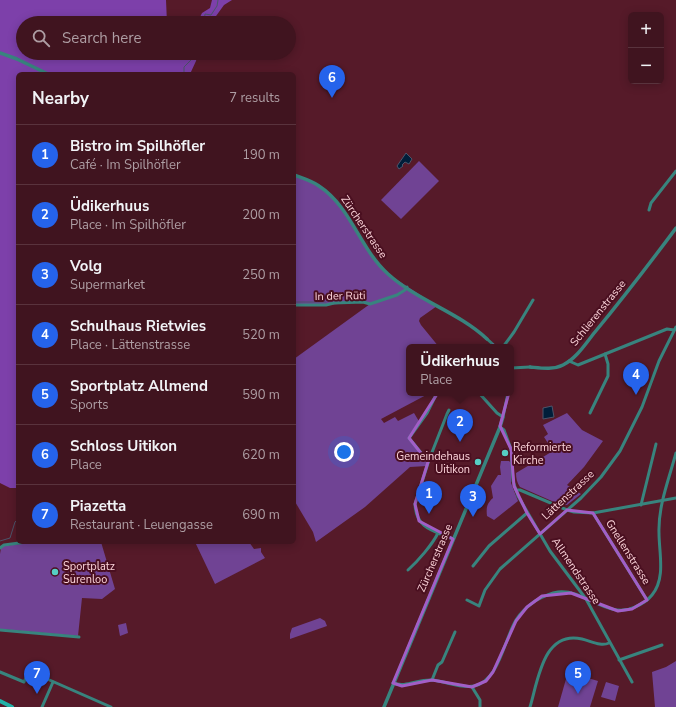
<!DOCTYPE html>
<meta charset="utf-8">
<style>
body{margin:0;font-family:"Nunito Sans",sans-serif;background:#4b212c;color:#f1f3f6}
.controls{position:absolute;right:12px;top:12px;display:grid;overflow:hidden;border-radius:6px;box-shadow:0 2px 10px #0003}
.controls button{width:36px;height:36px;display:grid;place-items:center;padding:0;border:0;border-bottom:1px solid #59333d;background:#40141f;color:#f1f3f6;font:20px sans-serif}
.you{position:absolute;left:344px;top:452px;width:14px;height:14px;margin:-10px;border:3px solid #fff;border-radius:50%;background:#1a73e8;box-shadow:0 0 0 6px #1a73e833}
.badge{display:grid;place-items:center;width:26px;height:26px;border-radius:50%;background:#2563eb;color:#fff;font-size:13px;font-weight:700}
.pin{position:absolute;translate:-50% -33px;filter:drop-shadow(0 1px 2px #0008)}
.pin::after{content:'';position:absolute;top:21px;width:14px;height:12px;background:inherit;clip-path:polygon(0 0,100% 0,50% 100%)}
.popup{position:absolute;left:406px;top:344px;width:108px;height:52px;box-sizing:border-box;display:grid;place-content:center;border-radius:6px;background:#40141f;filter:drop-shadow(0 1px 3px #0005);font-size:13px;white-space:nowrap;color:#ae9ea4}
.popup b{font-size:15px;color:#f1f3f6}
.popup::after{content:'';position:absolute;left:50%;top:100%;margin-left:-8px;border:8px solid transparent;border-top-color:#40141f}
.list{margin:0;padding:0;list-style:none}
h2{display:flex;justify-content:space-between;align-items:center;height:52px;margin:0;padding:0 16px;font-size:17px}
h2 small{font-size:13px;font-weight:400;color:#ae9ea4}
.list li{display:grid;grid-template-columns:26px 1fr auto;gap:12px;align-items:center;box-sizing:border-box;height:60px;padding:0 16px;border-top:1px solid #59333d}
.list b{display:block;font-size:15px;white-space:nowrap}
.list p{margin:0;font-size:13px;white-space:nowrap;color:#ae9ea4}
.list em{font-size:13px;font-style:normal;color:#ae9ea4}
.icon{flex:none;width:22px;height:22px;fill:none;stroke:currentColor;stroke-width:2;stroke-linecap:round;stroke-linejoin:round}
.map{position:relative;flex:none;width:676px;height:707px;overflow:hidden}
.search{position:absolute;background:#40141f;box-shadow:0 2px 10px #0003;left:16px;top:16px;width:280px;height:44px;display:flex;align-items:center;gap:10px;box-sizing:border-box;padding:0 14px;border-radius:22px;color:#ae9ea4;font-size:15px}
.panel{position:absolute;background:#40141f;box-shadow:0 2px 10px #0003;left:16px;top:72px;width:280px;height:472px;border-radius:6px}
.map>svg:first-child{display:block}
.green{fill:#704394}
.forest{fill:#7d40aa}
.water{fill:#001e3a;stroke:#4c556a}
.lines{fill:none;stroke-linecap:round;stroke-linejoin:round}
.stream{stroke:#4c556a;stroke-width:1}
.minor{stroke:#38847e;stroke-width:3}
.tertiary{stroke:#38847e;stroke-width:3.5}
.secondary{stroke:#21b2a8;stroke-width:4}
.marked{fill:none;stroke:#a25ec7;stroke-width:3;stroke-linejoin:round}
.poi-dot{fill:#56cec4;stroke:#4a0f20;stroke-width:1.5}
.labels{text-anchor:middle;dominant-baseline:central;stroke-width:4;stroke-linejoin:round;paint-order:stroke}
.street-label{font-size:11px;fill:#fcd4da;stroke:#4a0f20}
.poi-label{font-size:11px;fill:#fcd4da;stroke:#4a0f20;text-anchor:start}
</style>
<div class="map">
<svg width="676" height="707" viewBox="0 0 676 707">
<rect width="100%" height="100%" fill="#561a29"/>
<g class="green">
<polygon points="419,161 439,181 401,219 381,200"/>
<polygon points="295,176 315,184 333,197 373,257 388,274 437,306 420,318 419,321 421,325 439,347 409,347 409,393 430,393 381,419 384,423 395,417 398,421 414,413 420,423 409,438 426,459 429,460 427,466 410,467 365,507 316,542 313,532 294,500 294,359 370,304 363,302 326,305 294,305 294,179"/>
<path d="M 567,413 L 582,430 L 603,441 L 584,467 L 567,485 L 581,494 L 567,505 L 561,505 L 520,487 C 517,483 516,478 516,473 L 553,451 L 544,437 L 548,434 L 543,425 Z"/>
<path d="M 501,461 L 509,461 L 511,463 L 511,483 L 518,501 L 494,520 L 487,516 C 486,508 487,503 493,498 L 491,486 L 498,475 L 501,475 L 500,467 Z"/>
<polygon points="36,542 101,542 115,589 102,599 82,598 78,636 0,629 0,554 1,548 4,546"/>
<polygon points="195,542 249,542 254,549 261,548 261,552 265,558 215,584"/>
<polygon points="320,618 325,621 327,626 290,639 290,634 292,628"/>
<polygon points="126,623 128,633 120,636 118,625"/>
<polygon points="676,661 676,707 655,707 652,672 666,667"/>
<polygon points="568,672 598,681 590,707 558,707"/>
<polygon points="606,682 619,686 615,701 601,697"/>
</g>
<g class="forest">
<polygon points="0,0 166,0 167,23 23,23 23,53 198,53 196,61 190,74 18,74 18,488 10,488 0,483"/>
<polygon points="212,0 232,0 224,5 211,23 197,23 202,13 210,8"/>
</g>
<g class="water">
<polygon points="406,153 412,159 409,164 405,162 402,165 403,166 399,169 397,166"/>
<polygon points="552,406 554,417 543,419 543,408"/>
</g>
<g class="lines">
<g class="stream">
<polyline points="204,23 205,14 211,15 217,6 218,0"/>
<polyline points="184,74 184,67 192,59 193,53"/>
<polyline points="294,302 326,302"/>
<polyline points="0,541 10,538 15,522 18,519"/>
</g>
<g class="minor">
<polyline points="649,210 651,203 676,171"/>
<polyline points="294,305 326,305 334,303 363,302 370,304 397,295 405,290 407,287"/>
<polyline points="487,339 496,347"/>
<polyline points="503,347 514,332 533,300"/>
<polyline points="569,361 578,365 667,329 674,330"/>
<polyline points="511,368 530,367"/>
<polyline points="479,393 497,413 503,417 508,393"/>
<path d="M 449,410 L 447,414 L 429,460 L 415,504 C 416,529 434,531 453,539"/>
<polyline points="590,413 608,376 608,364 605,354"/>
<polyline points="500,427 504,430 511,449 513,481 518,496 550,551 586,599 632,682"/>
<polyline points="429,460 426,459 409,438 427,413 437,393"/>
<polyline points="516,490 520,490 567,510 574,512 593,513 676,498"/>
<polyline points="641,505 656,444"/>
<polyline points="593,513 647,600"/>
<polyline points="0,548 4,545 27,542"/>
<polyline points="473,566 489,546 527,513"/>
<path d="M 408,570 C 418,561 432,545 438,533"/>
<polyline points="467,600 479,606 485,590 500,569 581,498 601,477 620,451 642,407 659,361 676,327"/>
<polyline points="0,630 79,637"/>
<polyline points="619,660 662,645"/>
<polyline points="0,672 24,682 29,671 111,707"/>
<polyline points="432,680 438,665 442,662 455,632"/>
<path d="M 393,683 C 406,688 418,679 432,680 C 444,681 462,689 474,686 C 499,681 504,640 516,620 C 521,612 528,606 535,601 C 542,597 550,593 558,592 C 586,589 607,620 635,607 C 642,604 648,600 652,595 C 666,578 659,553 659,533 C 658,506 669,479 676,453"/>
<polyline points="472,687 480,700 480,707"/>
<polyline points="42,707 53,682"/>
<path d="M 530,707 C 538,681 543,630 582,639 C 591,641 601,647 609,643"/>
</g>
<g class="tertiary">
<polyline points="0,53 17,59 48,74"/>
<path d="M 294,175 C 302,178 312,181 319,186 C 351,207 360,249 388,274 C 418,301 458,312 487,339"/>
<path d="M 530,367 C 541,368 553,370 563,365 C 577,358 586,343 595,332 C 623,298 650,263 676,228"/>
<polyline points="384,707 500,427 503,417"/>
</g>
<polyline class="secondary" points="0,701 12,707"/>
</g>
<path class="marked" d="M 493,345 L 510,368 L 508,396 L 500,426 L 511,449 L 514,486 L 527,513 L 540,534 L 567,510 L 593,513 L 647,600 L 632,609 L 618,611 L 571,593 L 542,596 L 527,607 L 516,621 L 493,672 L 486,681 L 472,687 L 432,680 L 402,686 L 393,683 L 453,539 L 419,521 L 415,504 L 428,462 L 409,438 L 446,380 Z"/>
<g class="poi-dot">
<circle cx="505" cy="453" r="4"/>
<circle cx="478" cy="462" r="4"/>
<circle cx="55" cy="572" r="4"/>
</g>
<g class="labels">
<g class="street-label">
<text transform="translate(364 227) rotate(56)">Zürcherstrasse</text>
<text transform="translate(340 296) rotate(-1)">In der Rüti</text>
<text transform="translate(598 313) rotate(-51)">Schlierenstrasse</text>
<text transform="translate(568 495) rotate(-43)">Lättenstrasse</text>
<text transform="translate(628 552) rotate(58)">Gnellenstrasse</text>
<text transform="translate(435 558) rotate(-67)">Zürcherstrasse</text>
<text transform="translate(576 571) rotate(56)">Allmendstrasse</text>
</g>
<g class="poi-label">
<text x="513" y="447">Reformierte<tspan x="513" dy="13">Kirche</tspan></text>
<text x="470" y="456" text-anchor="end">Gemeindehaus<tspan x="470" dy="13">Uitikon</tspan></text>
<text x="63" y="566">Sportplatz<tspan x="63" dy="13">Sürenloo</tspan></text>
</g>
</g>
</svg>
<div class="controls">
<button>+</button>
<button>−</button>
</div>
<div class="you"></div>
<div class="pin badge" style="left:429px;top:514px">1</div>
<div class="pin badge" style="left:460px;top:442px">2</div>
<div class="popup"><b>Üdikerhuus</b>Place</div>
<div class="pin badge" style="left:473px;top:517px">3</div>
<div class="pin badge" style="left:636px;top:395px">4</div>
<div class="pin badge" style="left:578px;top:694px">5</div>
<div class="pin badge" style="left:332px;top:98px">6</div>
<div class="pin badge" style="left:37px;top:694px">7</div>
<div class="search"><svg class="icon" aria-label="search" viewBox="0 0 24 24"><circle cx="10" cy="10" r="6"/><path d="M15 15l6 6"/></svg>Search here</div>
<section class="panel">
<h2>Nearby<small>7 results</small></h2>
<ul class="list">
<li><span class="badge">1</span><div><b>Bistro im Spilhöfler</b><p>Café · Im Spilhöfler</p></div><em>190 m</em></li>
<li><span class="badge">2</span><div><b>Üdikerhuus</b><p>Place · Im Spilhöfler</p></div><em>200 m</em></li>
<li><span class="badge">3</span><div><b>Volg</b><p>Supermarket</p></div><em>250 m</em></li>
<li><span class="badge">4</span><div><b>Schulhaus Rietwies</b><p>Place · Lättenstrasse</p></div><em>520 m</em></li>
<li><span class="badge">5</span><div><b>Sportplatz Allmend</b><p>Sports</p></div><em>590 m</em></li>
<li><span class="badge">6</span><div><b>Schloss Uitikon</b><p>Place</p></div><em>620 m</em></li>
<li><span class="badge">7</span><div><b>Piazetta</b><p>Restaurant · Leuengasse</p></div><em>690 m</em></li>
</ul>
</section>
</div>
